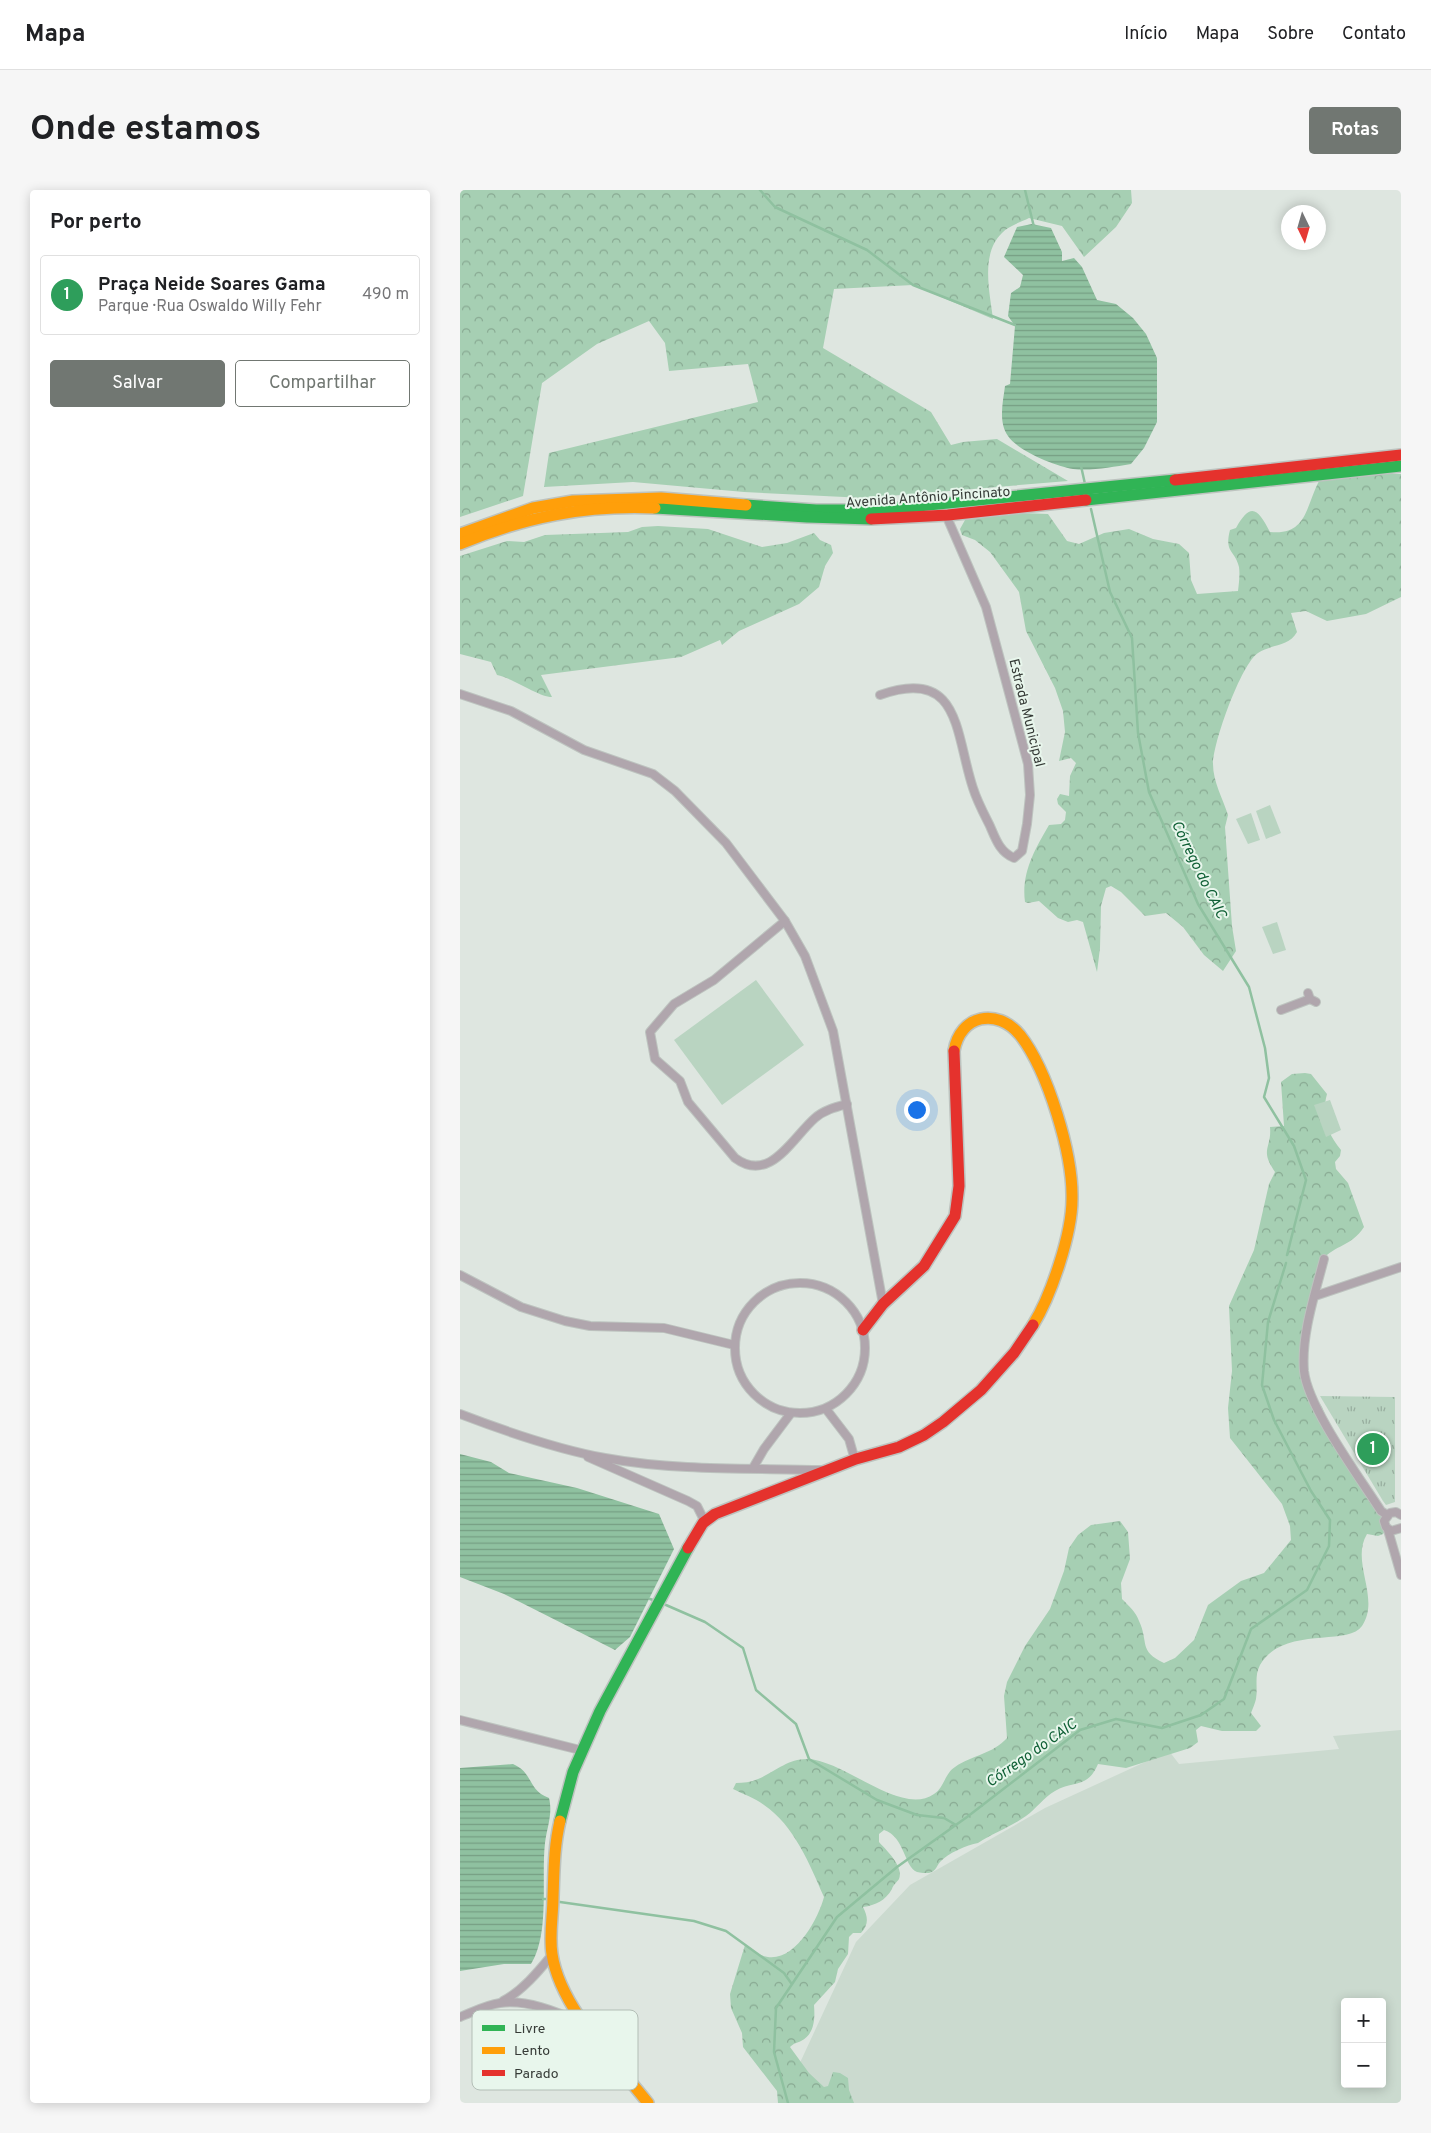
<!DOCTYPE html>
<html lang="pt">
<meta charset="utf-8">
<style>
body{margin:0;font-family:Overpass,sans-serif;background:#f6f6f6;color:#202124}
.controls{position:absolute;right:15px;bottom:15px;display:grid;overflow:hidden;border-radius:5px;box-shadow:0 2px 12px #0003}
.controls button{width:45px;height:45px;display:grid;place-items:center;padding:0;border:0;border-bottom:1px solid #e0e0e0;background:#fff;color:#202124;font:25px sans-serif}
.compass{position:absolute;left:821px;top:15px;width:45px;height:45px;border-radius:50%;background:#fff;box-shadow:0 2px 12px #0003;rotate:175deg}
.you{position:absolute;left:456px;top:919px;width:18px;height:18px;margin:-12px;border:4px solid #fff;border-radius:50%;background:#1a73e8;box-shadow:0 0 0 8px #1a73e833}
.badge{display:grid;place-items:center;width:32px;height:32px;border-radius:50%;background:#717772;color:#fff;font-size:16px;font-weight:700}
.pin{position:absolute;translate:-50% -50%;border:2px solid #fff;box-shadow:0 1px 5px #0006}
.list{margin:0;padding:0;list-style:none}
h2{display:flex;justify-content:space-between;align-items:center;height:65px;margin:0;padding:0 20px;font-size:21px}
h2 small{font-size:16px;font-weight:400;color:#757577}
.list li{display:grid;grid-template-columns:32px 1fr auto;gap:15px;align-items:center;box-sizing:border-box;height:80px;margin:0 10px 10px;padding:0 10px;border:1px solid #e0e0e0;border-radius:5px}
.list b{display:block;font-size:19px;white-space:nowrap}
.list p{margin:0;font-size:16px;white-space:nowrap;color:#757577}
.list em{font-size:16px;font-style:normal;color:#757577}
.actions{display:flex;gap:10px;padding:15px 20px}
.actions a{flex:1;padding:11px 0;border:1px solid #717772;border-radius:5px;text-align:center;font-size:18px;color:#717772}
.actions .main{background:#717772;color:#fff}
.map{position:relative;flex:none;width:941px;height:1913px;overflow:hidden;border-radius:5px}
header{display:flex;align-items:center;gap:30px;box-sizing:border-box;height:70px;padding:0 25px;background:#fff;border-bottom:1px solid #e0e0e0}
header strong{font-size:24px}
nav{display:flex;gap:28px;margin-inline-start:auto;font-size:18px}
.intro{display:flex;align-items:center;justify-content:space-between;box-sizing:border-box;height:120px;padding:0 30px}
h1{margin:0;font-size:35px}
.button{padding:12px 22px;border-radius:5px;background:#717772;color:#fff;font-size:18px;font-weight:700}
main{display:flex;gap:30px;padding:0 30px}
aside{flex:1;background:#fff;border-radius:5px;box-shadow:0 2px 12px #0003}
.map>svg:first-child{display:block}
.built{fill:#cbdacf;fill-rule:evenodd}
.forest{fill:url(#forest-crowns)}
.park{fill:url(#park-tufts)}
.pitch{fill:#b9d4c1}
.water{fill:url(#water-rules)}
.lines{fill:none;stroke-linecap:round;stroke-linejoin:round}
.stream{stroke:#8fc1a0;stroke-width:2.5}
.street-casing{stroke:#bdc3bf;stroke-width:10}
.fast-casing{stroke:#bdc3bf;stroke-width:14}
.slow-casing{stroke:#bdc3bf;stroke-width:14}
.jam-casing{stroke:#bdc3bf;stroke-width:14}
.street{stroke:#b0a6ad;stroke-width:8}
.fast{stroke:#30b455;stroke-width:11}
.slow{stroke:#ff9f0a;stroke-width:11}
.jam{stroke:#e5322d;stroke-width:11}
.labels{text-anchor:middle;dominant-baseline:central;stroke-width:4;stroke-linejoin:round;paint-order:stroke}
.street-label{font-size:14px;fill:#363b37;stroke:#e8f6ec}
.water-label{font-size:15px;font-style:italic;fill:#106036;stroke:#e8f6ec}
.key{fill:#e8f6ec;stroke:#b3beb6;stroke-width:1}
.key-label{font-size:14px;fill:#363b37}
</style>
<header>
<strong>Mapa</strong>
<nav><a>Início</a><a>Mapa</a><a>Sobre</a><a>Contato</a></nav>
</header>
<div class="intro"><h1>Onde estamos</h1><a class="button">Rotas</a></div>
<main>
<aside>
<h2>Por perto<small></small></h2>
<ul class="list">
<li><span class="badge" style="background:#2e9e5b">1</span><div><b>Praça Neide Soares Gama</b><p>Parque · Rua Oswaldo Willy Fehr</p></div><em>490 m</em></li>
</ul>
<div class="actions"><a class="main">Salvar</a><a>Compartilhar</a></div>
</aside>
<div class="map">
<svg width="941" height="1913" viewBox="0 0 941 1913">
<defs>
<pattern id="forest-crowns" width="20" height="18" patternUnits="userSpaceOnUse" patternTransform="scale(1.25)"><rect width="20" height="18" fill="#a6cfb3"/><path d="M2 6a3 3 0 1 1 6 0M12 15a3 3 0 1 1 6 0" fill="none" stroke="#88a992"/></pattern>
<pattern id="park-tufts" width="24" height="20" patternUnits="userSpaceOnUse" patternTransform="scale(1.25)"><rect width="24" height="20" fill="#b9d4c1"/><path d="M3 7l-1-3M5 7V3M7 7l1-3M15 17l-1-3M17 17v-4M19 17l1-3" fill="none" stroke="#97ad9e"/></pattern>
<pattern id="water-rules" width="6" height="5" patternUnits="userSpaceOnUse" patternTransform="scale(1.25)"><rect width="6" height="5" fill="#8fc1a0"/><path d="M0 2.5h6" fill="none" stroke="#769e83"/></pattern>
</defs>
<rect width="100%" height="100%" fill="#dee6e0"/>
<path class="built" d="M 941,1540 L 941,1913 L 351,1913 L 338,1877 L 396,1752 L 450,1695 L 585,1618 L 709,1561 L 719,1574 L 879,1559 L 873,1546 ZM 885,1812 L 922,1812 L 922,1894 L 885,1894 Z"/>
<g class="forest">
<path d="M 0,0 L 671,0 L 672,13 L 656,37 L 624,67 L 602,36 L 569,28 C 561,32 548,36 542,43 C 520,64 530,103 533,129 L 453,95 L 374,99 L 363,158 L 471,222 L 491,255 L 503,252 L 537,249 L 608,291 L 405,308 L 284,302 L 173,292 L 84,297 L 89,263 L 298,212 L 288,174 L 209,181 L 205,153 L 189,131 L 137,154 L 82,193 L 63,306 L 0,327 Z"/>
<path d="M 863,284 L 941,284 L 941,407 L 906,424 L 867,431 L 846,421 L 831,423 L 837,442 C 829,457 811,454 798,463 C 781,474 753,553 753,574 C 753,592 763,609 768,625 L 765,637 L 772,736 L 776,761 L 763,781 L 744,765 L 723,737 L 706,723 L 685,726 L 661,702 L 651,696 L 646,698 L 641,716 L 640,758 L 637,782 L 623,732 L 617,730 L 608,732 L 598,728 L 579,711 L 568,713 L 565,712 C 561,683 575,659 589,635 L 601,634 L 605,630 L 606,622 L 598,614 L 597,609 L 600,604 L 609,606 L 610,586 L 616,573 L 611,568 L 599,571 L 605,542 L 603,521 L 595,498 L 566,441 L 559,402 L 530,362 L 515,350 L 502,345 L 500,339 L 505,330 C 532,322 561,323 588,324 L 607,351 L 619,354 L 644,343 L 669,339 L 693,349 L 719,354 L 729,363 L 731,390 L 737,404 L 778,401 C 779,393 780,384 779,377 C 775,360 764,363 770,340 L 776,338 C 791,311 798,319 810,342 C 850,346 845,312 863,284 Z"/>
<path d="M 198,336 L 248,339 L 302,357 L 327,353 L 354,343 L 360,350 L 371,355 L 373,363 L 365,376 L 359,397 L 339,414 L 279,441 L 262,455 L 260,450 L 221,467 L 81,485 L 92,507 C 79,507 55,489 37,485 L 31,472 L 0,464 L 0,366 L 47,351 L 64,352 L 85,345 L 168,342 L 182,337 Z"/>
<path d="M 845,883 L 851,884 L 867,904 C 861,926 867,943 881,960 L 880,966 L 875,972 L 876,979 L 888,993 L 904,1037 C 891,1057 876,1054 862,1070 L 842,1151 L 847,1195 L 862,1217 L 883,1269 L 923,1323 L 927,1337 L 923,1344 L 918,1346 L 907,1344 C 890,1372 921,1408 902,1436 C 888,1457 823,1435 800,1475 C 794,1486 798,1497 796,1509 C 795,1513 793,1518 791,1523 L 801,1536 L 796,1541 L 762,1541 L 741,1536 L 736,1540 L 738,1552 L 730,1558 L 666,1578 L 638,1574 C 627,1600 612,1590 595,1601 C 584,1607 576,1619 566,1626 C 551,1637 533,1643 518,1653 C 507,1655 488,1663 480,1672 C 476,1677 476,1681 469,1683 C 466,1683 460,1683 457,1682 C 444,1677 445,1647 424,1640 L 419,1644 L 419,1652 C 426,1660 444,1676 439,1689 C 437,1692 433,1695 432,1699 C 425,1711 416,1715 403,1717 C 408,1727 409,1734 401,1743 L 393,1743 L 389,1747 L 388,1764 L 378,1779 L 375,1792 L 354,1815 C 355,1828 355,1844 341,1851 C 337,1853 334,1853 330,1857 L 349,1883 L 364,1897 L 368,1896 L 373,1882 L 380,1883 L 388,1888 L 389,1900 L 394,1913 L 318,1913 L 317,1901 L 283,1857 L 282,1843 L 271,1818 L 270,1804 L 285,1755 C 292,1757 295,1763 301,1765 C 332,1778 358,1730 364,1707 C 350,1675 334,1635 304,1615 C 295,1608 283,1604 273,1599 L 276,1593 C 283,1593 291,1592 298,1589 C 315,1582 327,1569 347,1569 C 385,1570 441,1627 474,1604 C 484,1598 485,1583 495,1577 C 512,1565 533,1564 547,1548 L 544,1506 L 547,1492 L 565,1456 L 590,1419 L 604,1381 L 609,1358 L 618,1345 L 631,1335 L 660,1331 L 668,1342 L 670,1369 L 661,1393 L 662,1409 C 669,1416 676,1422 679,1431 C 689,1452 678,1461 704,1473 L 715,1468 L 734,1450 L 748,1415 L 781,1391 L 804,1383 L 831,1350 L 830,1336 L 822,1314 L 770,1248 L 768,1218 L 772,1181 L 769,1116 L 794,1060 L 809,994 L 815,982 C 799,959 812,958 810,937 L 824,936 L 821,892 L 832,884 Z"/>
</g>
<polygon class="park" points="860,1206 935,1207 935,1312 926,1315 923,1311"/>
<g class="pitch">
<polygon points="810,615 821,643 806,649 796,621"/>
<polygon points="791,623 800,650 788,654 776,629"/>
<polygon points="817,732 826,760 813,764 802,737"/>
<polygon points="296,790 344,855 262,915 214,850"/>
<polygon points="870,910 881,940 866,947 854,915"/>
</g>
<g class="water">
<path d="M 572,34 L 591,38 L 602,62 L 602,71 L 614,68 L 622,77 L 637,110 L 656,114 L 673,128 L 686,144 L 697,168 L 697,232 L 684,258 L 671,274 C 652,277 632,281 613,279 C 595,276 558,261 548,246 C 538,232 543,212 545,196 L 550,194 L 555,136 L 548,126 L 551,103 L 560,97 L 563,85 L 544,67 L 557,37 Z"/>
<polygon points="0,1264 31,1272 49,1283 117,1298 199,1324 214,1359 170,1447 155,1460 44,1404 0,1387"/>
<path d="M 53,1574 C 74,1583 67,1600 89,1608 C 93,1624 87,1637 85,1653 C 81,1688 90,1744 71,1774 L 44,1774 L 0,1781 L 0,1578 Z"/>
</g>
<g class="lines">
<g class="stream">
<polyline points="300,0 315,17 407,60 453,95 555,135"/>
<polyline points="565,0 574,37"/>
<polyline points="621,276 625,294"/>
<polyline points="631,319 650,402 672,448 678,543 689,602 738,714 789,797 805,858 809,888 804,907 834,956 846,990 827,1065"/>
<polyline points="190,1409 193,1410"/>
<polyline points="206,1415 245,1432 283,1458 296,1500 336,1534 349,1569 417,1610 457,1625 484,1628 496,1635"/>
<polyline points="83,1709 86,1709"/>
<polyline points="100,1712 234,1731 266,1741 324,1783 331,1793"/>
<polyline points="328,1913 314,1862 316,1818 377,1727 437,1677 507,1627 620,1540 656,1529 702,1538 741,1525 764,1509 791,1439 847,1400 869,1356 870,1330 851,1301 814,1230 802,1195 808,1132 826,1073"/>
</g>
<g class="street-casing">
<g id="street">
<path d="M 0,504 L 51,521 L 124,560 L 193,584 L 215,601 L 266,653 L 325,731 L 254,790 L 214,814 L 190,842 L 195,869 L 220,891 L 228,912 L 275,968 C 310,994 332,948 355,928 C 364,920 376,917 387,914"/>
<path d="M 420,505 C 501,476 495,544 513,598 C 517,611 524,624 530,636 C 536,650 540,662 554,668 L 562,661 L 567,634 L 570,605 L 568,574 L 526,417 L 486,325"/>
<polyline points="325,731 345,766 373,841 423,1114"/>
<polyline points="848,803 850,809 856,812"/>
<polyline points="821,820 850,809"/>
<path d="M 864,1069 C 855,1104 841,1145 844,1181 C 848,1218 900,1288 921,1321 L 927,1325"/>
<polyline points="0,1085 61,1117 105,1131 130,1136 204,1138 274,1155"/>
<circle cx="340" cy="1158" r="65"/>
<polyline points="855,1106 941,1077"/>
<polyline points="366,1219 389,1249 395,1270"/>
<path d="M 0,1224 C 47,1242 96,1259 145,1268 C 216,1281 290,1278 362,1280"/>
<polyline points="128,1267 228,1311 237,1316 244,1330"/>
<polyline points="293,1278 304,1259 331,1223"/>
<polyline points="941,1325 936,1322 930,1323 924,1331 926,1337 931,1341 941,1338"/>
<polyline points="928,1340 941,1385"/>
<polyline points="0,1530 120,1560"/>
<path d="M 43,1811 C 62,1801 78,1782 91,1766"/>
<path d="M 0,1827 C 13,1822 26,1815 40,1813 C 69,1809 99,1823 125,1834"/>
</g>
</g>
<g class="fast-casing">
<g id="fast">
<polyline points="626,310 941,276"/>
<polyline points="286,315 356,320 419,320 715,290"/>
<polyline points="195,318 347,327 411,329"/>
<polyline points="100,1631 113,1582 140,1521 228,1358"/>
</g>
</g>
<g class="slow-casing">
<g id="slow">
<polyline points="0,344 73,318 113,311 201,308 286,315"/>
<path d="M 0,354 C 65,327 124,315 195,318"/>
<path d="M 494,861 C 500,825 537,817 560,845 C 588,881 613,964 612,1009 C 612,1044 591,1106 573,1135"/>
<path d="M 100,1631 C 94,1656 94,1681 93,1707 C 93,1725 89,1745 92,1764 C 100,1818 155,1871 188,1913"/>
</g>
</g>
<g class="jam-casing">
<g id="jam">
<polyline points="715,290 941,265"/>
<polyline points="411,329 488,325 626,310"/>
<polyline points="403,1140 423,1114 464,1076 495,1026 499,996 494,861"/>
<polyline points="228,1358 243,1333 255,1324 396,1269 439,1257 464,1245 483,1232 521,1200 554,1163 573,1135"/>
</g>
</g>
<use href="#street" class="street"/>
<use href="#fast" class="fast"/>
<use href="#slow" class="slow"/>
<use href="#jam" class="jam"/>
</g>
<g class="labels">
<g class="street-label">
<text transform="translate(468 308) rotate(-4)">Avenida Antônio Pincinato</text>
<text transform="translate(566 523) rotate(76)">Estrada Municipal</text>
</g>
<g class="water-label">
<text transform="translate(738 680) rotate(64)">Córrego do CAIC</text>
<text transform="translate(572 1564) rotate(-35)">Córrego do CAIC</text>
</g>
</g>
<rect x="12" y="1820" width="166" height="80" rx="8" class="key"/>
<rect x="22" y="1835" width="23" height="6" fill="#30b455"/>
<rect x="22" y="1857" width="23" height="7" fill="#ff9f0a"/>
<rect x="22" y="1880" width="23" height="6" fill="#e5322d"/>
<g class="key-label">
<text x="54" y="1843">Livre</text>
<text x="54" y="1865">Lento</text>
<text x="54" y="1888">Parado</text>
</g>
</svg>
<div class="controls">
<button>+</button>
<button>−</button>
</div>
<svg class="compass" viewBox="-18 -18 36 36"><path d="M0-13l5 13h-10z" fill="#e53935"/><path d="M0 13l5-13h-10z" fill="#757577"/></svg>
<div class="you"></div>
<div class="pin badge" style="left:913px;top:1259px;background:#2e9e5b">1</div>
</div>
</main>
